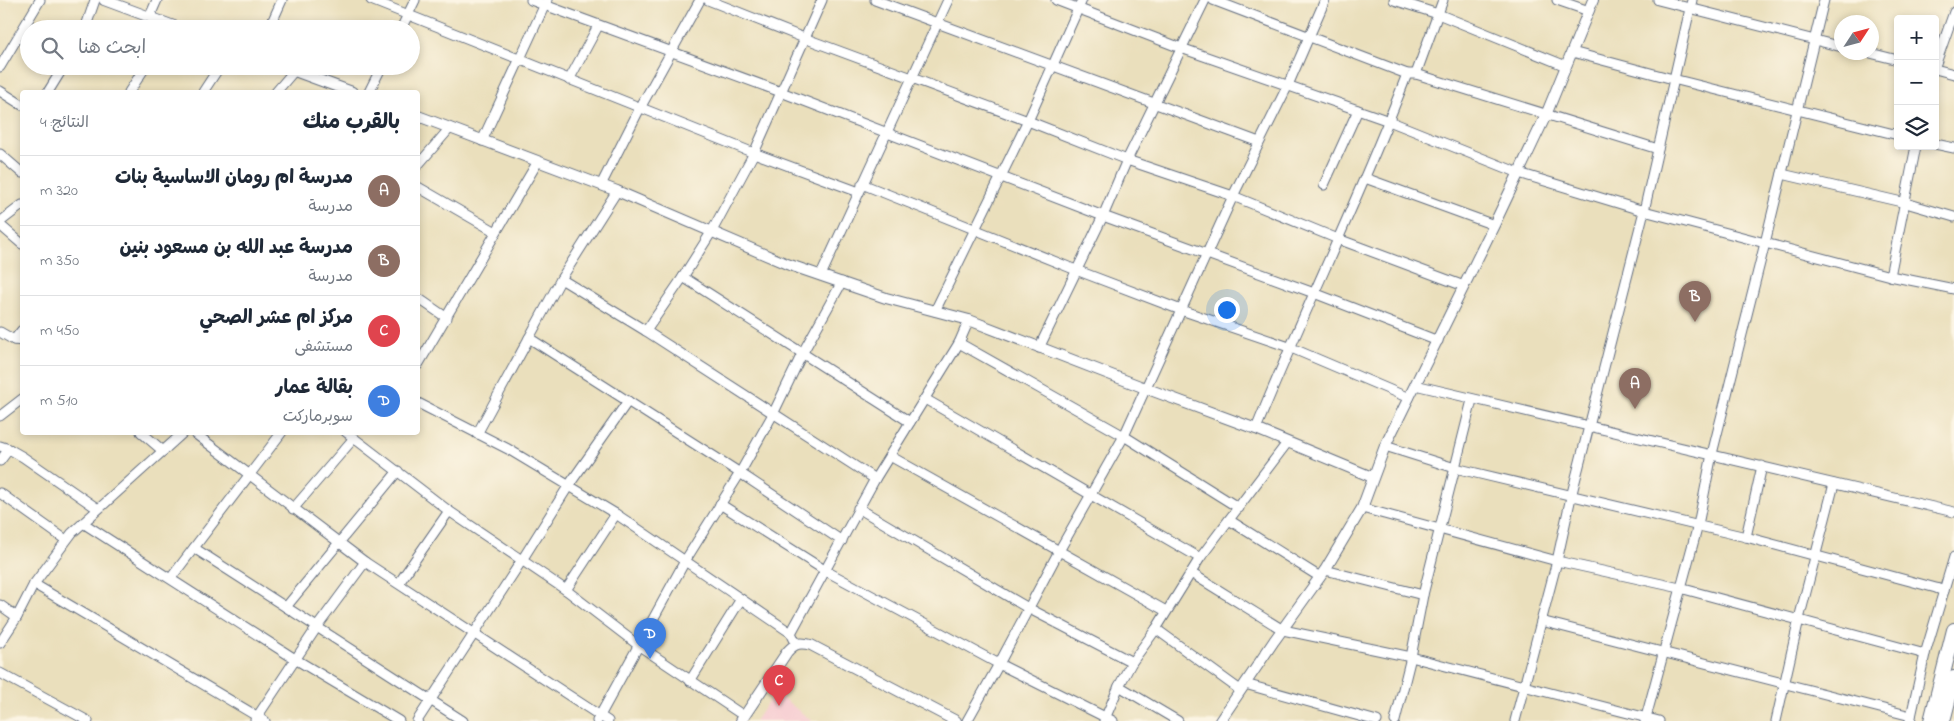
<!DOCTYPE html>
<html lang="ar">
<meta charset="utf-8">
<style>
body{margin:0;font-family:"Indie Flower","Playpen Sans Arabic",sans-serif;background:#f2f2f3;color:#1f2937;direction:rtl}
.controls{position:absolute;right:15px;top:15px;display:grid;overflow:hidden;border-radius:5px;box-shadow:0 2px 8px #0003}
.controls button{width:45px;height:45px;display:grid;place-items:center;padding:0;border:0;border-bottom:1px solid #e0e1e3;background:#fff;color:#1f2937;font:25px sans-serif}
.compass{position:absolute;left:1834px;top:15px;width:45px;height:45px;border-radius:50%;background:#fff;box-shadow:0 2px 8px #0003;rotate:54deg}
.you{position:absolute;left:1226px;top:309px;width:18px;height:18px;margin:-12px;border:4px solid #fff;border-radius:50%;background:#1a73e8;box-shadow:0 0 0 8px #1a73e833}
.badge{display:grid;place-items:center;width:32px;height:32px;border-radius:50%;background:#1f6fb2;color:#fff;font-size:16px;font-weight:700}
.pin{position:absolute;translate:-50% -41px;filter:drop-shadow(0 1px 2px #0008)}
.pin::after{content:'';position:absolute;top:26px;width:18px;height:15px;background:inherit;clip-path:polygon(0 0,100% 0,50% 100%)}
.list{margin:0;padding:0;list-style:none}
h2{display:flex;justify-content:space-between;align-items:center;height:65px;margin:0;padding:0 20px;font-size:21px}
h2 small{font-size:16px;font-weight:400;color:#747a83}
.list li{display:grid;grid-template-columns:32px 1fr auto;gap:15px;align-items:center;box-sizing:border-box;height:70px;padding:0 20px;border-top:1px solid #e0e1e3}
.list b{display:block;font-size:19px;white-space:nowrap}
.list p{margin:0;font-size:16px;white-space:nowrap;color:#747a83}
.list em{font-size:16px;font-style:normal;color:#747a83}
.icon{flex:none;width:28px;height:28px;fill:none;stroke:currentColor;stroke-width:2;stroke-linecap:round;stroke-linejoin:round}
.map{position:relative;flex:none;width:1954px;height:721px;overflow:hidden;direction:ltr}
.search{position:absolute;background:#fff;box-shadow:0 2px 8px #0003;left:20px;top:20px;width:400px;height:55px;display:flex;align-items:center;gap:12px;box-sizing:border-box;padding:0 18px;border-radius:28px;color:#747a83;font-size:19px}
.panel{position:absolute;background:#fff;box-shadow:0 2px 8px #0003;left:20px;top:90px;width:400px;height:345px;border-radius:5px;direction:rtl}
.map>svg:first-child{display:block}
.built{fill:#f7cfd3}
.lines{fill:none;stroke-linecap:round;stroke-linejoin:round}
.minor-casing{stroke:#636d7f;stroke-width:11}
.tertiary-casing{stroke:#636d7f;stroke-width:12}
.primary-casing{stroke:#636d7f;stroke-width:16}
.minor{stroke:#fff;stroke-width:9}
.tertiary{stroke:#fff;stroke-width:10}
.primary{stroke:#fff;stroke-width:14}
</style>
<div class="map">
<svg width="1954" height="721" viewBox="0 0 1954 721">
<rect width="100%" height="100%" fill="#fcf5e5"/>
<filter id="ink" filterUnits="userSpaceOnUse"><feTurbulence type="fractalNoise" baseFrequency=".02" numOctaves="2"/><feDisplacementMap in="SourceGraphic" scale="10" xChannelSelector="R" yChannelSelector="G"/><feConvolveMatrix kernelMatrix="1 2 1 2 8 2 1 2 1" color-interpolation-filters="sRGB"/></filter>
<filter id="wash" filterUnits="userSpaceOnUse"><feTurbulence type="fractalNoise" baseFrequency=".0096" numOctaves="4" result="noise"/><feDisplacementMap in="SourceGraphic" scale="20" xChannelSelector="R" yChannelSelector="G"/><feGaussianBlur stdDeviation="1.12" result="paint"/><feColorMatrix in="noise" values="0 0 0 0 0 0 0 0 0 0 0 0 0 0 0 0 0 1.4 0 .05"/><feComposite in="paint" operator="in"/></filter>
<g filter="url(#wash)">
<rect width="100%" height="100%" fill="#eadfbc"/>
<polygon class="built" points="775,692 812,721 755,721"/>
</g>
<g filter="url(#ink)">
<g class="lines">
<g class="minor-casing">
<g id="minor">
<polyline points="371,0 754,153 859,192"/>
<polyline points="531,0 781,92 1103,216 1314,293 1438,341"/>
<polyline points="708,0 804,38 1028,121 1127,160 1233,196 1338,239 1464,286"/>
<polyline points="822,0 754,153 712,231 683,277 910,422"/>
<polyline points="875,0 1259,142"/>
<polyline points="1056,0 1181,48 1389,121 1519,173 1644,211 1765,243 1890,276 1954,289"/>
<polyline points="1213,0 1407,74 1416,74 1658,149"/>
<polyline points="1394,0 1438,14 1566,66"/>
<polyline points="1557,0 1589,11"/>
<polyline points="1658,0 1842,47"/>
<polyline points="150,16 157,0"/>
<polyline points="85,29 95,0"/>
<polyline points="269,29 282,0"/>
<polyline points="401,29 415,0"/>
<polyline points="1572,52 1673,79 1898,135"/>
<polyline points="1866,52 1898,60"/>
<polyline points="1935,66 1954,12"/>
<polyline points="0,67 40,0"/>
<polyline points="1935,69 1954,74"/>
<polyline points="1416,74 1443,0"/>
<polyline points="569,80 598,26"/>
<polyline points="0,91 22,105"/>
<polyline points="48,92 64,66"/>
<polyline points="129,92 146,66"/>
<polyline points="203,92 220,66"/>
<polyline points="276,92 294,71"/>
<polyline points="369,92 382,66"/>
<polyline points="482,141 547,0"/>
<polyline points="1935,144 1954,148"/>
<polyline points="0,154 22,173"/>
<polyline points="418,165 450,128"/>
<polyline points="1782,174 1906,203 1954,217"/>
<polyline points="1365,178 1494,225"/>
<polyline points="862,184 1076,270 1181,310 1289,347 1409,398"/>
<polyline points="601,185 640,108 700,0"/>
<polyline points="1324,185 1358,110"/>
<polyline points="418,187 496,232"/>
<polyline points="0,222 22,205"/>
<polyline points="0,225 22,244"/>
<polyline points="821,275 948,0"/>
<polyline points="1890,276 1916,146"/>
<polyline points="561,279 646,331 875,479"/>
<polyline points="418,298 447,318"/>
<polyline points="935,311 1028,121 1082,0"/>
<polyline points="646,331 683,277"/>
<polyline points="0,332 14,340 22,341"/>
<polyline points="529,338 740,473 842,541"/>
<polyline points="14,340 22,330"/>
<polyline points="959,343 1124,436 1239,508"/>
<polyline points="1039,348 1103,216 1127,160 1205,0"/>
<polyline points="418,365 537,163"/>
<polyline points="1415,385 1954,512"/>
<polyline points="925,399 1200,558"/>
<polyline points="418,403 508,449 616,514 791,633 796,643"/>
<polyline points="0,416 22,399"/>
<path d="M 1256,429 C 1304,310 1361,195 1407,74"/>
<polyline points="141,432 163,451"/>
<polyline points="193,432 365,562 608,721"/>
<polyline points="346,432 449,511 566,590 638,645 744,716"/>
<polyline points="477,434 561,279 617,191"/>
<polyline points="0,446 9,449 23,457 98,509"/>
<polyline points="1385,446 1455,468 1746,537 1936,588 1944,591"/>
<polyline points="890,456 1166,611"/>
<polyline points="0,461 9,449"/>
<polyline points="0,493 66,540"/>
<polyline points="720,504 826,571 999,664 1113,721"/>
<polyline points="858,508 1028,608 1132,662"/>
<polyline points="1362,508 1557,561 1680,588 1925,654"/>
<polyline points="293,509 354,438"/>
<polyline points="1229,520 1320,577"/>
<polyline points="83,523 295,659 399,721"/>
<polyline points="1746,537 1762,466"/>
<polyline points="194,548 463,721"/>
<polyline points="1325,570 1423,595"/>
<polyline points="1191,573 1283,630 1411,657 1659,721"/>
<polyline points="171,578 282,432"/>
<polyline points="399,583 449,511"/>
<polyline points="34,584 265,721"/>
<polyline points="566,590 616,514"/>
<polyline points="0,605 17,617"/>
<polyline points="286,607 398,471"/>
<polyline points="1541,621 1911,716"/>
<polyline points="1156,629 1240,690"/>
<polyline points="791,633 875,479 959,343 969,320"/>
<polyline points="0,643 17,617 34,584 72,533 184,432"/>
<polyline points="0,673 88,721"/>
<polyline points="690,681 741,599"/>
<polyline points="1245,684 1377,721"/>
<polyline points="1119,686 1178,721"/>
<polyline points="255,720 317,627 365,562"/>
<polyline points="417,721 522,560 569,485 628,401"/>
<polyline points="597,721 685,561 740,473 773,414 802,354 842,282"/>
<polyline points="967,721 999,664 1059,551 1124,436 1233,196 1288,85 1325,0"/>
<polyline points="1104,721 1119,686 1132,662 1156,629 1200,558 1287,443"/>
<polyline points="1395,721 1411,657 1423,595 1472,400"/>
<polyline points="1515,721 1557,561 1571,497 1644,211 1692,0"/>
<polyline points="1645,721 1698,525 1712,454 1765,243 1824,0"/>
<polyline points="1776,721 1799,619 1834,484"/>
<polyline points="1910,721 1925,654 1954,557"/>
</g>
</g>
<g class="tertiary-casing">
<g id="tertiary">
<polyline points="104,0 182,29"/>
<polyline points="281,66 352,92"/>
<polyline points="418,116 617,191 787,264 886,298 969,320 1145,388 1256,429 1372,477"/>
<path d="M 741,721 L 787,652 C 795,643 800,642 811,645 L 956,721"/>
<polyline points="1220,721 1274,641 1325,570 1362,508 1385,446 1494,225 1546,115 1593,0"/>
</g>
</g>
<g class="primary-casing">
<g id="primary">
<polyline points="1931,721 1954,630"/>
<polyline points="1943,721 1954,678"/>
</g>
</g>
<use href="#minor" class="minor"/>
<use href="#tertiary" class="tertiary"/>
<use href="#primary" class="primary"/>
</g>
</g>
</svg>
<div class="controls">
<button>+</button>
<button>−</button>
<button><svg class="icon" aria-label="layers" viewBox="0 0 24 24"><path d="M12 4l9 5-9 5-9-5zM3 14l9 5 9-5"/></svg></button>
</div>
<svg class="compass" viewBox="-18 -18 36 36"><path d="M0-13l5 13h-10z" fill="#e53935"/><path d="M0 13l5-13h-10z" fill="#747a83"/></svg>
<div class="you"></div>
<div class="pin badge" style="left:1635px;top:409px;background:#8d6e63">A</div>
<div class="pin badge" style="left:1695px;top:322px;background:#8d6e63">B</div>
<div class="pin badge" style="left:779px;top:706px;background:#e0444e">C</div>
<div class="pin badge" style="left:650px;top:659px;background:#3f7fe0">D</div>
<div class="search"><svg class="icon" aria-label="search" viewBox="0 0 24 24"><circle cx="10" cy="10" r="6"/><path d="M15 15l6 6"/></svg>ابحث هنا</div>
<section class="panel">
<h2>بالقرب منك<small>النتائج: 4</small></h2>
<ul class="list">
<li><span class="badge" style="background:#8d6e63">A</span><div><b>مدرسة ام رومان الاساسية بنات</b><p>مدرسة</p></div><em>320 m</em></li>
<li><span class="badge" style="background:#8d6e63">B</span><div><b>مدرسة عبد الله بن مسعود بنين</b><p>مدرسة</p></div><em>350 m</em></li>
<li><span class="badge" style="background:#e0444e">C</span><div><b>مركز ام عشر الصحي</b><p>مستشفى</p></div><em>450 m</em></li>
<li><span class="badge" style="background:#3f7fe0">D</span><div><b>بقالة عمار</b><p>سوبرماركت</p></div><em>510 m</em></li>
</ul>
</section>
</div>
